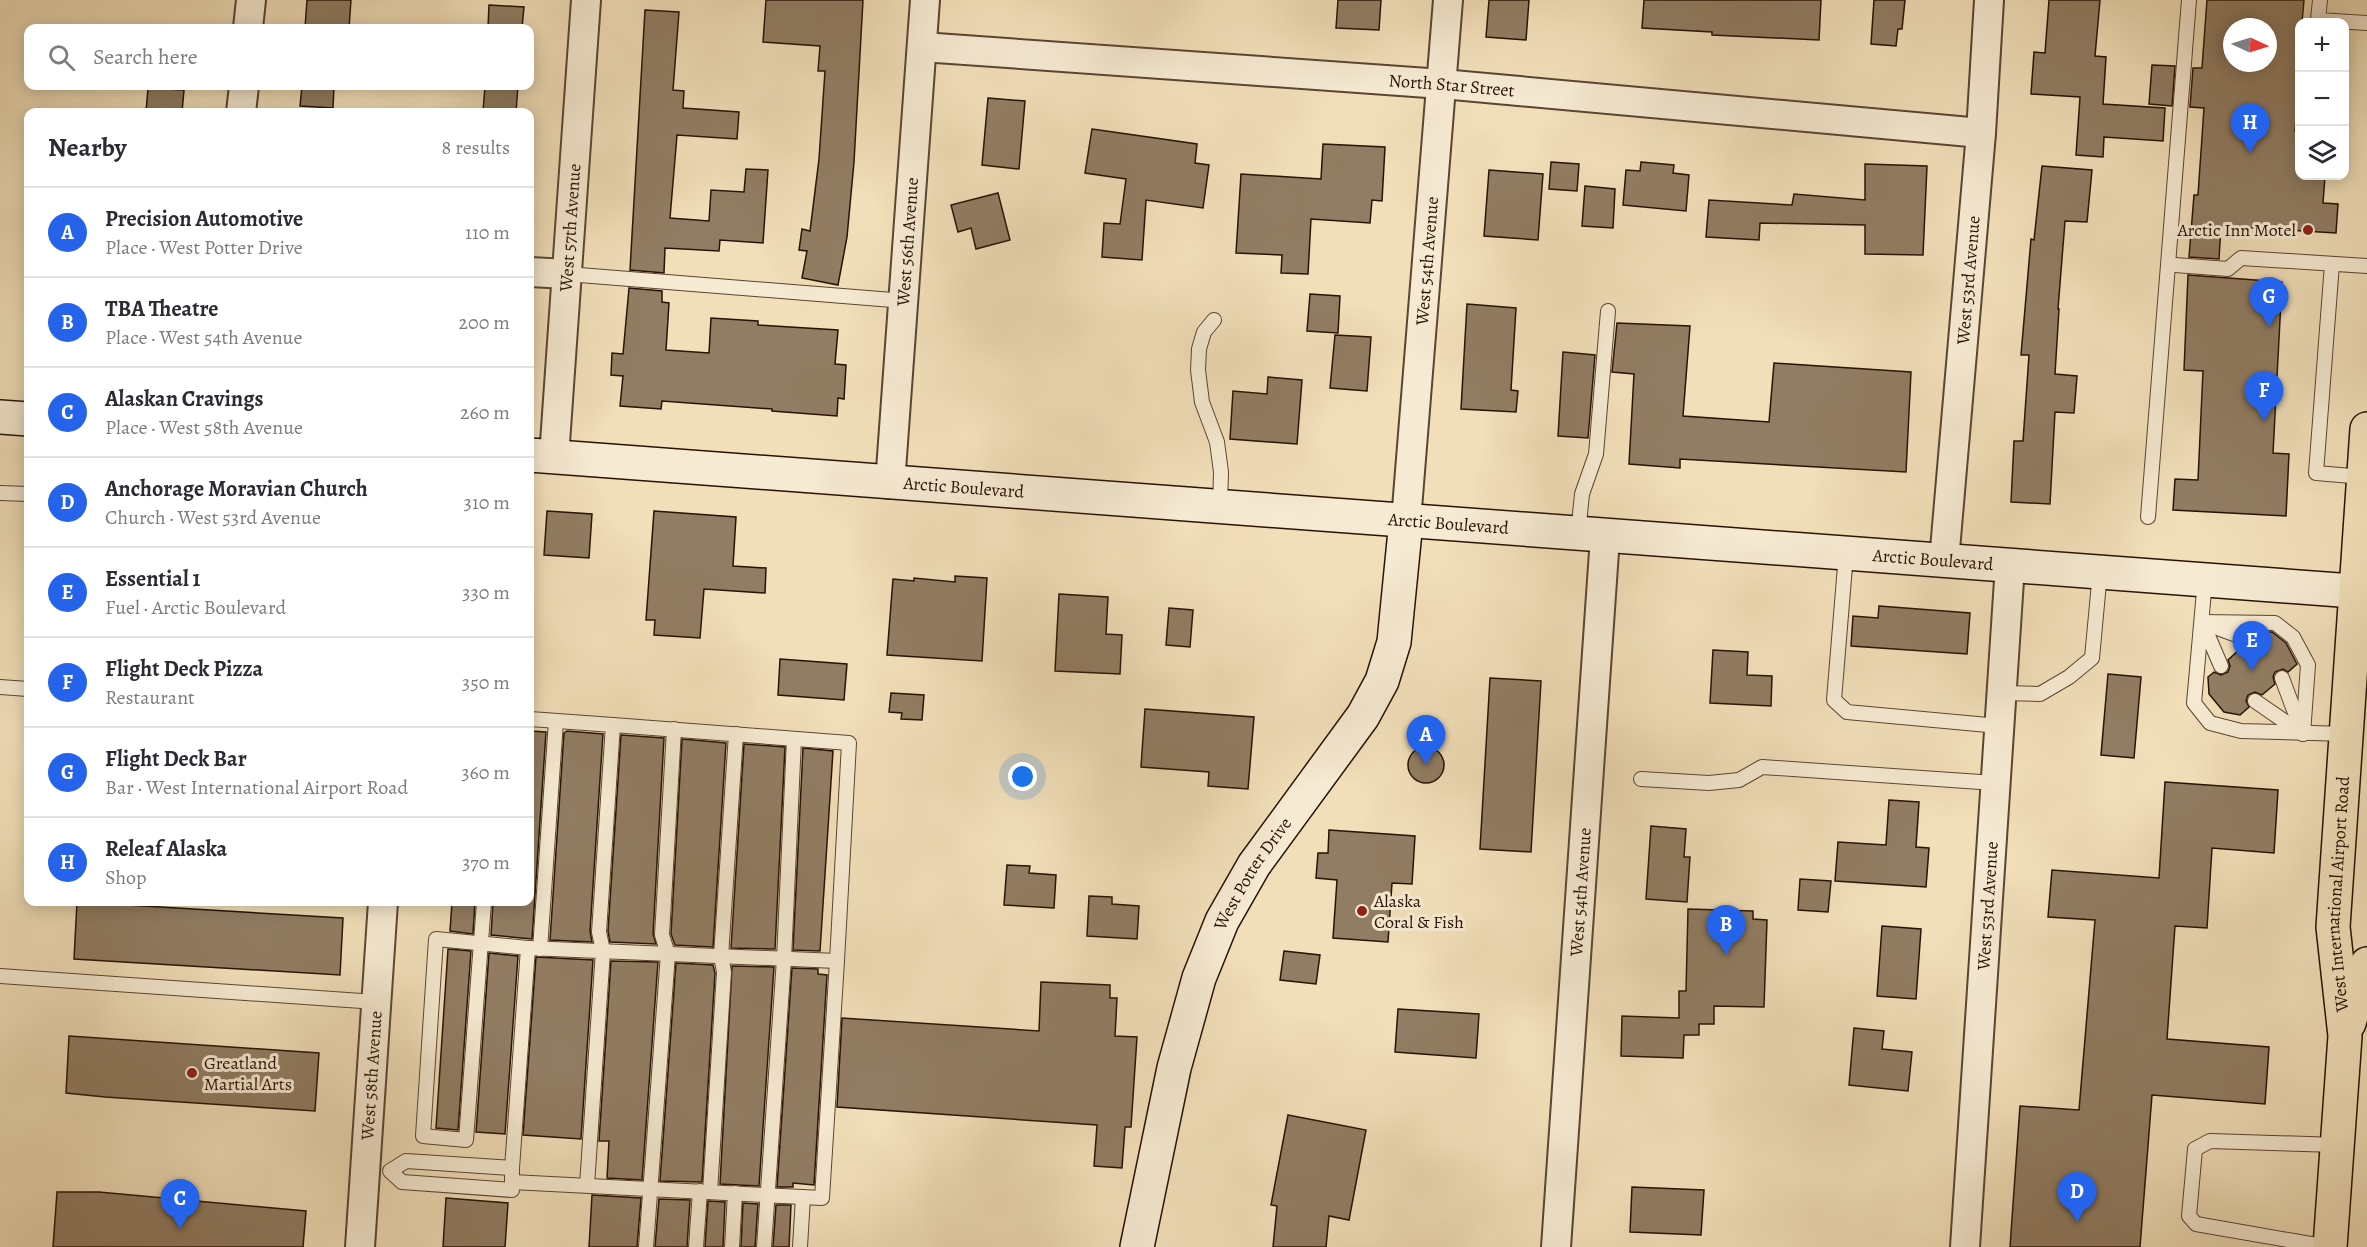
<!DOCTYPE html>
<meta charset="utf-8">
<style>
body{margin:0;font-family:Alegreya,serif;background:#f2f2f3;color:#2b2b33}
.controls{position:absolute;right:18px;top:18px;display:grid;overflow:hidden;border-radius:12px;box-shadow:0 3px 15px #0003}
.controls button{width:54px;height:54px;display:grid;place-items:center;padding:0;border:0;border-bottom:2px solid #e1e1e2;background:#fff;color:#2b2b33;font:30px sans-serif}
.compass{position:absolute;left:2223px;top:18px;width:54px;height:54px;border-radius:50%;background:#fff;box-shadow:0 3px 15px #0003;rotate:94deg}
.you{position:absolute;left:1023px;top:777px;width:21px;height:21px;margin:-15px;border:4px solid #fff;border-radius:50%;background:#1a73e8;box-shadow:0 0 0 9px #1a73e833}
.badge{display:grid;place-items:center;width:39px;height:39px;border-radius:50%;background:#2563eb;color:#fff;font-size:20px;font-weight:700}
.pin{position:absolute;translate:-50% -50px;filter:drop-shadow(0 2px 3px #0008)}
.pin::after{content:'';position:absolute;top:32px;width:21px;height:18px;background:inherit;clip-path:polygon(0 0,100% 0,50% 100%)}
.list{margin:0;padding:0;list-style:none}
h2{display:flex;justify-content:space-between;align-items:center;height:78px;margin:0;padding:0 24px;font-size:26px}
h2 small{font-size:20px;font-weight:400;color:#7c7c81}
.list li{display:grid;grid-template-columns:39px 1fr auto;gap:18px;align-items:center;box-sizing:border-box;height:90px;padding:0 24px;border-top:2px solid #e1e1e2}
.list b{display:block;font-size:22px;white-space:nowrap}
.list p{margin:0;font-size:20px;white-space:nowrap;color:#7c7c81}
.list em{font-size:20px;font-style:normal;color:#7c7c81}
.icon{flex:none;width:33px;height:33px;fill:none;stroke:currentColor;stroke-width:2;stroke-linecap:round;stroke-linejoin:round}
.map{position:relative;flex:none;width:2367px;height:1247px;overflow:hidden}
.search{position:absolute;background:#fff;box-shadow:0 3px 15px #0003;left:24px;top:24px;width:510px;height:66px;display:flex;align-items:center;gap:15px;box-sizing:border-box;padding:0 21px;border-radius:12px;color:#7c7c81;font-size:22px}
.panel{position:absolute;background:#fff;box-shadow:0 3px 15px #0003;left:24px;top:108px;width:510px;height:798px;border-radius:12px}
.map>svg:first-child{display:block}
.building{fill:#917d63;stroke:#281205;stroke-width:1.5;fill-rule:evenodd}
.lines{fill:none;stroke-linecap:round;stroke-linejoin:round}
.service-casing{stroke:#5a4532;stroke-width:16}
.minor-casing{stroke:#5a4532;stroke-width:32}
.secondary-casing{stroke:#281205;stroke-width:36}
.primary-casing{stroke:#281205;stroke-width:36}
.service{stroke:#f6ead2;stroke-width:14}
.minor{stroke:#f6ead2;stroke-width:28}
.secondary{stroke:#f6ead2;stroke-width:33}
.primary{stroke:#f1dfb9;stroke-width:33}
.poi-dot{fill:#8f2418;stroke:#f6ead2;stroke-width:2}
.labels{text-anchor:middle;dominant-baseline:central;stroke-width:6;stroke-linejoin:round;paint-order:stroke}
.street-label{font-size:18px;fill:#281205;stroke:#f6ead2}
.poi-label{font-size:18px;fill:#281205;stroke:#f6ead2;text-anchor:start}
</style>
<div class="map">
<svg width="2367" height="1247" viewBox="0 0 2367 1247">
<rect width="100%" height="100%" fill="#f1dfb9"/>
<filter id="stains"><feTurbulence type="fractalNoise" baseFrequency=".00333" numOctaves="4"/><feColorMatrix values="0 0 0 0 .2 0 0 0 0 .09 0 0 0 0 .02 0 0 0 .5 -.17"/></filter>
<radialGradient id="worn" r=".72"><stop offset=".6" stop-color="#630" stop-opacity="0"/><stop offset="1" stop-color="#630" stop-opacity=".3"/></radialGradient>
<g class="building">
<polygon points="307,0 351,0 349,28 305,28"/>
<polygon points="766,0 863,0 854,162 847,237 838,285 802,278 807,251 799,250 802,229 810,231 819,159 825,71 818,71 820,46 763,42"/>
<polygon points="1338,0 1381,0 1379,30 1336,28"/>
<polygon points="1489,0 1529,0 1526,40 1486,37"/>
<polygon points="1644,0 1821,0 1819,40 1712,35 1712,32 1642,28"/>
<polygon points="1874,0 1905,0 1902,29 1898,29 1896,46 1871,44"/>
<polygon points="2049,0 2100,0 2095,56 2106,57 2103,104 2165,108 2163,141 2104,137 2103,157 2076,155 2080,97 2031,94 2034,52 2045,53"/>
<path d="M 2207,0 L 2304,0 L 2302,22 L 2300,22 L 2300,61 L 2295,131 L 2300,131 L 2300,176 L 2325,176 L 2323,203 L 2338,204 L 2336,233 L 2221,226 L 2219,259 L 2189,257 L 2194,195 L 2198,195 L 2204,108 L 2190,107 L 2193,68 L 2202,68 ZM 2232,27 L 2268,27 L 2268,63 L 2232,63 Z"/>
<polygon points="489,5 524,7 522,28 488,28"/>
<polygon points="645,10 679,12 673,90 684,91 683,108 739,112 737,139 677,135 670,218 709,221 711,190 744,192 746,169 768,170 763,243 720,240 719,251 665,248 664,273 630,270"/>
<polygon points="2152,65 2175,66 2172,106 2149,104"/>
<polygon points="302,86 334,86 333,108 300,106"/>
<polygon points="485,86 518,86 516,112 483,112"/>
<polygon points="148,88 184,90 182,112 146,112"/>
<polygon points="988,98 1025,101 1019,169 982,165"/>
<polygon points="1092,129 1197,144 1195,163 1209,165 1203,208 1146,200 1142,260 1102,257 1104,223 1120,224 1126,179 1085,173"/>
<polygon points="1323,144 1385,147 1382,201 1372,200 1370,223 1311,219 1308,274 1281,273 1282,255 1236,253 1241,174 1321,179"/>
<polygon points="1551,162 1579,164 1577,191 1549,189"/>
<polygon points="1641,162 1674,165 1673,173 1689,175 1686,211 1623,205 1626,170 1640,171"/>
<polygon points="1865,164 1927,166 1923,255 1865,254 1865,225 1760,223 1759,240 1706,237 1709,200 1792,205 1794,194 1865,200"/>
<polygon points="2042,166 2092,170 2087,222 2065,221 2058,309 2059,309 2055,374 2077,376 2074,413 2055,412 2050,504 2011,502 2014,441 2023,441 2029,355 2021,355 2031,239 2034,240"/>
<polygon points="1489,170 1543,174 1538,240 1484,236"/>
<polygon points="1585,186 1615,189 1613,228 1582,226"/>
<polygon points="998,193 1010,240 976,249 971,228 958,232 951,205"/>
<polygon points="2188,275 2282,282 2273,453 2289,454 2286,516 2173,510 2175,479 2198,480 2203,371 2184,370"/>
<polygon points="629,288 662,291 662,302 669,303 666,350 709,353 711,318 758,321 758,325 838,330 835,364 846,365 844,399 838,398 837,416 772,411 772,409 662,401 661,409 620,406 623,376 611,375 612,353 623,354"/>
<polygon points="1310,294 1340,296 1338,333 1307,331"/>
<polygon points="1467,304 1516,308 1511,390 1518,391 1516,412 1461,409"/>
<polygon points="1617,323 1690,326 1683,416 1769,422 1774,363 1911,372 1906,472 1680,459 1680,468 1629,464 1634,374 1612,372"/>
<polygon points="1335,335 1371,337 1367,391 1330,388"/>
<polygon points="1563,352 1595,355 1588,438 1558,436"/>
<polygon points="1268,377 1302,380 1297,444 1230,439 1233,391 1267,394"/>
<polygon points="547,511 592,514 589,558 544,555"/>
<polygon points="654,511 736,517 733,566 766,568 765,593 704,589 700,638 654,635 655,620 646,620"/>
<polygon points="955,576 987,578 982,661 887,655 893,579 914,581 914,578 955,582"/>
<polygon points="1059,594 1108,597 1106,634 1122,635 1120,674 1055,671"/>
<polygon points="1879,606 1970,613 1967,654 1851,646 1853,616 1878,618"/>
<polygon points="1169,608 1193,610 1190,647 1166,645"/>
<polygon points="2259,632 2272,632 2286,643 2297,664 2288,672 2283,669 2275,672 2273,677 2275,684 2262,695 2255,692 2248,695 2246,701 2249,707 2240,715 2224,712 2209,694 2208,677 2214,672 2221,675 2228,672 2230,666 2228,660 2242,647 2251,649 2256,646 2259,639 2257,634"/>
<polygon points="1713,650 1748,652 1747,675 1772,676 1771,706 1710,703"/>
<polygon points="780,659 847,664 844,700 778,695"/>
<polygon points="2108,674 2141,677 2134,758 2101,755"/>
<polygon points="1490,678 1541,681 1531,852 1480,849"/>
<polygon points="891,693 924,695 922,720 901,719 902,713 889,712"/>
<polygon points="1145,709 1254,717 1248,789 1208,786 1209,772 1141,767"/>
<polygon points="530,731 546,732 532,939 491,935 493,902 530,902"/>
<polygon points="567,731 603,734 590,931 592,942 550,940 564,733"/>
<polygon points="621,735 664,738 653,934 656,944 610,942 608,931"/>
<polygon points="682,739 726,743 713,947 675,945 671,934"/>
<polygon points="744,744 785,747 775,949 731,948"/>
<circle cx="1426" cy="765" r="18"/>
<polygon points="803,748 833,751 820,951 793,950"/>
<polygon points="2165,782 2278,790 2274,853 2212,848 2207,928 2175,926 2167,1039 2269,1047 2265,1104 2152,1095 2140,1247 2010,1247 2020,1106 2079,1110 2095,920 2048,917 2052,870 2159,878"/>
<polygon points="1889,800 1919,802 1916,847 1929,848 1926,887 1835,881 1838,842 1886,845"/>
<polygon points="1651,826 1686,829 1684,857 1690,857 1687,902 1646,899"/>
<polygon points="1329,830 1415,836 1412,884 1392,883 1388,942 1333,938 1337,880 1316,878 1318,853 1328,853"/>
<polygon points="1007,865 1030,866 1029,873 1056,875 1054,908 1004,905"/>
<polygon points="1800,879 1831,881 1828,912 1798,910"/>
<polygon points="1089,896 1112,897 1112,904 1139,906 1137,939 1087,936"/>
<polygon points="77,902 343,918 340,975 74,959"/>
<polygon points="452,902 475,902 473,934 450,931"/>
<polygon points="1688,909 1753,911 1753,919 1767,920 1764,1007 1714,1006 1714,1024 1699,1024 1699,1035 1684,1035 1683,1058 1621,1056 1622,1016 1679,1018 1679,991 1686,991"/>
<polygon points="1882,926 1921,929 1916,999 1877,996"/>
<polygon points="448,949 471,951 458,1130 436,1128"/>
<polygon points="1284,951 1320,955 1316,984 1280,980"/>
<polygon points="489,953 518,956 505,1134 476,1132"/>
<polygon points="536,957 593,960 581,1139 523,1135"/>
<polygon points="611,961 658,962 642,1180 607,1178 609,1141 599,1141"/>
<polygon points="676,963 713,965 715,973 702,1182 660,1181"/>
<polygon points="732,966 774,967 759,1186 720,1184"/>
<polygon points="792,968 818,969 818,974 827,975 814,1185 793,1183 793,1187 777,1187"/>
<polygon points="1041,982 1110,985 1110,998 1117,998 1115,1036 1137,1037 1131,1127 1125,1127 1122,1168 1094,1166 1097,1125 837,1107 842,1018 1039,1031"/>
<polygon points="1398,1009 1479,1014 1476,1058 1395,1052"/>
<polygon points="1854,1028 1884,1031 1882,1049 1912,1052 1908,1091 1849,1085"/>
<polygon points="69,1036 319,1053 315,1111 105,1097 66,1093"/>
<polygon points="1288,1115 1366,1130 1349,1220 1329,1216 1326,1247 1273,1247 1277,1206 1271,1205"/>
<polygon points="1632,1187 1704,1190 1701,1235 1630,1232"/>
<polygon points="57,1192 99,1192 306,1211 303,1247 53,1247"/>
<polygon points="592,1195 641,1198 637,1247 589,1247"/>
<polygon points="446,1198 508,1203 505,1247 443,1247"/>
<polygon points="659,1199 690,1200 687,1247 655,1247"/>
<polygon points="708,1201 725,1202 723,1247 705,1247"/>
<polygon points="743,1203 758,1204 755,1247 741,1247"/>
<polygon points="776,1205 791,1205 789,1247 773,1247"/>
</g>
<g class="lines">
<g class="service-casing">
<g id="service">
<polyline points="2320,0 2318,20 2367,23"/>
<polyline points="2332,264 2316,473 2364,477"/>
<polyline points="2175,265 2228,269 2241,258 2367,266"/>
<polyline points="567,274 905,301"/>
<polyline points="1214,320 1204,332 1199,349 1198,370 1202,402 1217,442 1221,472 1220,508"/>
<polyline points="0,493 28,494"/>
<polyline points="2148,517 2189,0"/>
<polyline points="1578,534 1582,494 1596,454 1608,311"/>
<polyline points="1846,554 1834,700 1847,712 1999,726"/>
<polyline points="2205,580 2194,703 2210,723 2241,731 2346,734"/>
<polyline points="2202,622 2275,623 2293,637 2308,665 2303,734"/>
<polyline points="2203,624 2221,666"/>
<polyline points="2212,626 2250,640"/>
<polyline points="2282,678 2301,729"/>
<polyline points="0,687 28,689"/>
<polyline points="2002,693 2040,694 2069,677 2092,658 2100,572"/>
<polyline points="2255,701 2303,734"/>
<polyline points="530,719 613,725 599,932 603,951 587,1185"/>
<polyline points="613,725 849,743 837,961"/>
<polyline points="1641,779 1709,783 1739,780 1762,767 1995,783"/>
<polyline points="484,902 466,1140 423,1136 436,939 528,948 512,1168"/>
<polyline points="540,949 556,721"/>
<polyline points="0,976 376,1002"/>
<polygon points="406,1161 512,1168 512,1190 402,1182 390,1171"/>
<polyline points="512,1182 822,1198 837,961 528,948"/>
<polyline points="710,1192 724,972 721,956 736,734"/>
<polyline points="646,1247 668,954 662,935 674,729"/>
<polyline points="696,1247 700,1191"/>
<polyline points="732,1247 735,1193"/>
<polyline points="764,1247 784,959 794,739"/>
<polyline points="800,1247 803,1197"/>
<polyline points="2328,1247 2196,1224 2189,1216 2195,1149 2210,1141 2338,1145"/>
</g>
</g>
<g class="minor-casing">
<g id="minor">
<polyline points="248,28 251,0"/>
<path id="s1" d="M 922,47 L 1442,84 L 1981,133"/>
<polyline points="241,112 244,86"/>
<polyline points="530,272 567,274"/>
<path id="s2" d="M 554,457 L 586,0"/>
<path id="s3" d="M 890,484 L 925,0"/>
<path id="s4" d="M 1406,521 L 1448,0"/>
<path id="s5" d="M 1944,561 L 1981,133 L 1989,0"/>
<path id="s6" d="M 360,1247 L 383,902"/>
<path id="s7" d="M 1556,1247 L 1605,537"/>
<path id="s8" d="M 1965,1247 L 2010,565"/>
</g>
</g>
<g class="secondary-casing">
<g id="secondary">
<polyline points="0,417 28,419"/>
<path id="s9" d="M 530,455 L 2367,592"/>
<path id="s10" d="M 1137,1247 L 1174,1068 L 1199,978 L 1222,921 L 1254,865 L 1363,716 L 1382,681 L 1394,642 L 1406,521"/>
</g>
</g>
<g class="primary-casing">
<g id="primary">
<polyline points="2349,1023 2367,964"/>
<path id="s11" d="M 2330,1247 L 2345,1036 L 2333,927 L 2367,429"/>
</g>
</g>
<use href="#service" class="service"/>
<use href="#minor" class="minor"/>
<use href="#secondary" class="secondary"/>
<use href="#primary" class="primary"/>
</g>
<g class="poi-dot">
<circle cx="2308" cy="230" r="6"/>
<circle cx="1362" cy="911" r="6"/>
<circle cx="192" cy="1073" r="6"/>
</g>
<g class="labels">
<g class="street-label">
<text stroke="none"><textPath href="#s1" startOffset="531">North Star Street</textPath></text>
<text stroke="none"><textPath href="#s2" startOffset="230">West 57th Avenue</textPath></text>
<text stroke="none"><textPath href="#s3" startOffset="243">West 56th Avenue</textPath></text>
<text stroke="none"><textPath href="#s4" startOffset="261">West 54th Avenue</textPath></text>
<text stroke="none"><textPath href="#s5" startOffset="282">West 53rd Avenue</textPath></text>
<text stroke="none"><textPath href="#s9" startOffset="435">Arctic Boulevard</textPath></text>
<text stroke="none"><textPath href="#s9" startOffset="921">Arctic Boulevard</textPath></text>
<text stroke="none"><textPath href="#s9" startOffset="1407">Arctic Boulevard</textPath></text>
<text stroke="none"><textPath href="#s10" startOffset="394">West Potter Drive</textPath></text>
<text stroke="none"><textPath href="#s7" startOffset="356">West 54th Avenue</textPath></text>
<text stroke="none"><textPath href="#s11" startOffset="354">West International Airport Road</textPath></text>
<text stroke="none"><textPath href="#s8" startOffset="342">West 53rd Avenue</textPath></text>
<text stroke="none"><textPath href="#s6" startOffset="172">West 58th Avenue</textPath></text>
</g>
<g class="poi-label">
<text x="2296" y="230" text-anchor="end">Arctic Inn Motel</text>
<text x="1374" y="901">Alaska<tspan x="1374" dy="21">Coral &amp; Fish</tspan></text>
<text x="204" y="1063">Greatland<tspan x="204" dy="21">Martial Arts</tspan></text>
</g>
</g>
<rect width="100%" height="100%" filter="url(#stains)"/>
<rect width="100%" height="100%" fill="url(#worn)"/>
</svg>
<div class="controls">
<button>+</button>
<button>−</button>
<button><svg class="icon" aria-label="layers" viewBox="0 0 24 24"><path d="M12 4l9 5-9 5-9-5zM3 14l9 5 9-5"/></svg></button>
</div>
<svg class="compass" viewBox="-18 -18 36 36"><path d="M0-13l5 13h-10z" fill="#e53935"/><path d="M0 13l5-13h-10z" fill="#7c7c81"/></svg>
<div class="you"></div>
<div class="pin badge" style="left:1426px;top:765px">A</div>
<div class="pin badge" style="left:1726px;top:955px">B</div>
<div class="pin badge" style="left:180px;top:1229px">C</div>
<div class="pin badge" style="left:2077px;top:1222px">D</div>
<div class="pin badge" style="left:2252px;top:671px">E</div>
<div class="pin badge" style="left:2264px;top:421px">F</div>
<div class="pin badge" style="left:2269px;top:327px">G</div>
<div class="pin badge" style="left:2250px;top:153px">H</div>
<div class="search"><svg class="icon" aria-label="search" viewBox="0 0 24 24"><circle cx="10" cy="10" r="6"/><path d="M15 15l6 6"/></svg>Search here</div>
<section class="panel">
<h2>Nearby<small>8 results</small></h2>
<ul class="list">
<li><span class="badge">A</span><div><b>Precision Automotive</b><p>Place · West Potter Drive</p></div><em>110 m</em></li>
<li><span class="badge">B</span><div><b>TBA Theatre</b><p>Place · West 54th Avenue</p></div><em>200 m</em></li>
<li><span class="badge">C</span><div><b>Alaskan Cravings</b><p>Place · West 58th Avenue</p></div><em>260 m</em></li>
<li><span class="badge">D</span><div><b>Anchorage Moravian Church</b><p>Church · West 53rd Avenue</p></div><em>310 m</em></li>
<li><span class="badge">E</span><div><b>Essential 1</b><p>Fuel · Arctic Boulevard</p></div><em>330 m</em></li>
<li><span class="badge">F</span><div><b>Flight Deck Pizza</b><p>Restaurant</p></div><em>350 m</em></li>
<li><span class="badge">G</span><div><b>Flight Deck Bar</b><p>Bar · West International Airport Road</p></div><em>360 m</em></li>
<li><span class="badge">H</span><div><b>Releaf Alaska</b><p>Shop</p></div><em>370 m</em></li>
</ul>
</section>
</div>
